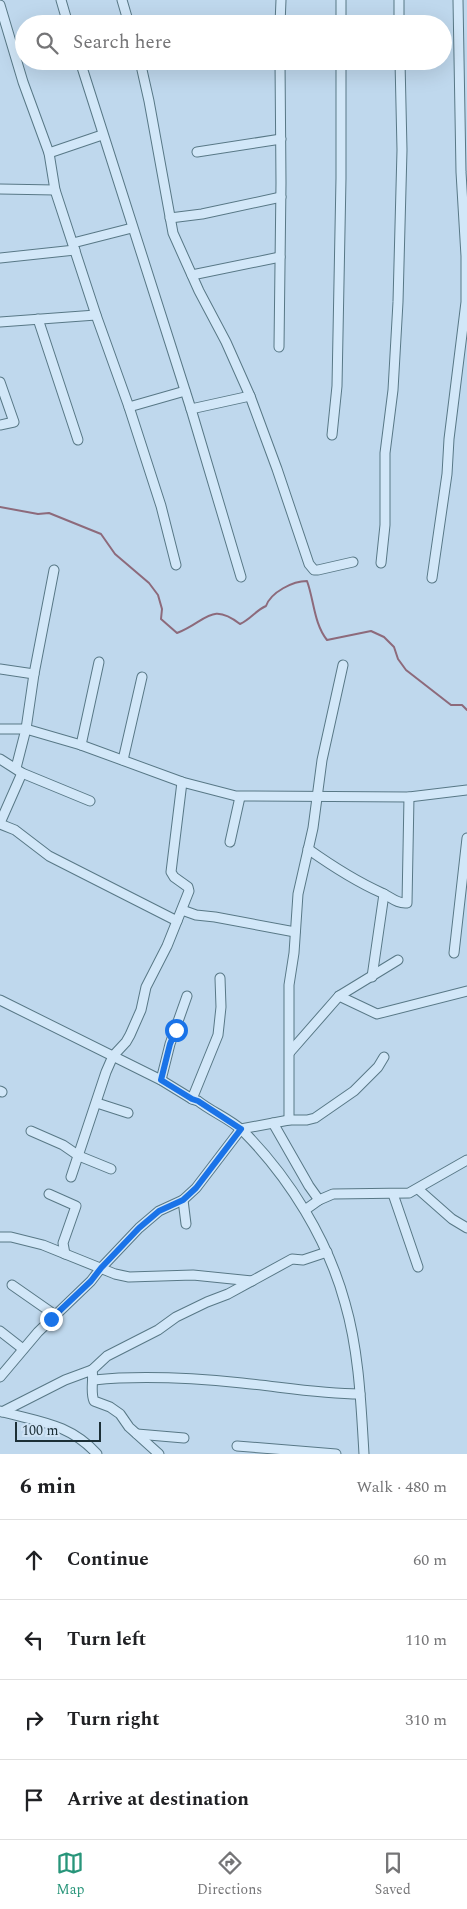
<!DOCTYPE html>
<meta charset="utf-8">
<style>
body{margin:0;font-family:Spectral,serif;background:#f2f2f2;color:#202124}
.scale{position:absolute;left:15px;bottom:12px;width:86px;box-sizing:border-box;padding-left:5px;border:2px solid #1c2f36;border-top:0;font-size:14px;line-height:18px;white-space:nowrap;color:#1c2f36;-webkit-text-stroke:4px #cfe3f5;paint-order:stroke}
.stop{position:absolute;width:15px;height:15px;margin:-11px;border:4px solid #1a73e8;border-radius:50%;background:#fff}
.stop.end{background:#1a73e8;border-color:#fff;box-shadow:0 1px 5px #0008}
.list{margin:0;padding:0;list-style:none}
h2{display:flex;justify-content:space-between;align-items:center;height:65px;margin:0;padding:0 20px;font-size:21px}
h2 small{font-size:16px;font-weight:400;color:#757577}
.list li{display:grid;grid-template-columns:32px 1fr auto;gap:15px;align-items:center;box-sizing:border-box;height:80px;padding:0 20px;border-top:1px solid #e0e0e0}
.list b{display:block;font-size:19px;white-space:nowrap}
.list em{font-size:16px;font-style:normal;color:#757577}
.icon{flex:none;width:28px;height:28px;fill:none;stroke:currentColor;stroke-width:2;stroke-linecap:round;stroke-linejoin:round}
.map{position:relative;flex:none;width:467px;height:1454px;overflow:hidden}
.search{position:absolute;background:#fff;box-shadow:0 5px 20px #0002;left:15px;right:15px;top:15px;height:55px;display:flex;align-items:center;gap:12px;box-sizing:border-box;padding:0 18px;border-radius:28px;color:#757577;font-size:19px}
.sheet{height:385px;background:#fff}
nav{display:flex;justify-content:space-around;align-items:center;box-sizing:border-box;height:70px;border-top:1px solid #e0e0e0;background:#fff;font-size:14px;color:#757577}
nav a{display:grid;justify-items:center;gap:2px}
nav .on{color:#28957a}
.map>svg:first-child{display:block}
.lines{fill:none;stroke-linecap:round;stroke-linejoin:round}
.stream{stroke:#8d6a7b;stroke-width:2}
.minor-casing{stroke:#587886;stroke-width:11}
.minor{stroke:#d2e7f8;stroke-width:9}
.route{stroke:#1a73e8;stroke-width:6}
</style>
<div class="map">
<svg width="467" height="1454" viewBox="0 0 467 1454">
<rect width="100%" height="100%" fill="#bfd8ed"/>
<g class="lines">
<path class="stream" d="M 0,507 L 38,514 L 49,513 L 101,534 L 115,554 L 149,583 L 158,595 L 162,609 L 161,619 L 177,633 C 206,622 211,601 240,624 C 251,619 255,611 266,606 C 271,592 293,581 307,581 C 314,600 314,624 327,640 L 371,631 L 384,637 L 394,647 L 398,659 L 406,670 L 451,705 L 462,705 L 467,710"/>
<g class="minor-casing">
<g id="minor">
<polyline points="61,0 68,24"/>
<polyline points="122,0 129,24"/>
<polyline points="341,0 341,24"/>
<polyline points="399,0 399,24"/>
<polyline points="0,5 23,82 49,153 55,190 96,315 129,407 161,506 176,565"/>
<polyline points="280,24 281,0"/>
<polyline points="80,61 191,409 241,577"/>
<polyline points="140,61 149,101 173,233 199,291 226,342 250,396 277,469 309,564 314,570 318,570 353,562"/>
<polyline points="197,152 281,139"/>
<polyline points="49,153 102,135"/>
<polyline points="0,189 55,190"/>
<polyline points="170,218 202,214 281,197"/>
<polyline points="73,243 132,228"/>
<polyline points="0,258 75,250"/>
<polyline points="192,275 280,257"/>
<polyline points="38,319 78,440"/>
<polyline points="0,322 96,315"/>
<polyline points="279,347 281,183 280,61"/>
<polyline points="0,382 14,422 0,425"/>
<polyline points="129,407 185,391"/>
<polyline points="191,409 250,396"/>
<polyline points="332,435 337,386 341,178 341,61"/>
<polyline points="381,563 385,525 385,453 393,390 398,302 402,150 400,61"/>
<polyline points="432,578 447,474 449,439 466,302 466,256 461,172 458,0"/>
<polyline points="0,669 34,674"/>
<polyline points="0,729 26,729 81,745 182,782 236,796 409,797 467,790"/>
<polyline points="81,745 99,662"/>
<polyline points="0,759 22,773 90,801"/>
<polyline points="123,760 142,677"/>
<polyline points="16,768 26,729 34,674 54,570"/>
<polyline points="0,823 22,773"/>
<polyline points="0,824 15,830 49,856 177,921"/>
<polyline points="230,842 240,797"/>
<path d="M 308,849 C 332,866 355,881 382,893 C 391,897 397,904 407,903 L 409,797"/>
<polyline points="182,910 196,915 215,917 295,932"/>
<polyline points="454,953 467,838"/>
<polyline points="372,977 384,894"/>
<polyline points="339,996 377,1014 467,991"/>
<path d="M 0,1000 L 161,1080 L 192,1099 L 198,1101 C 212,1112 230,1119 243,1131 C 289,1177 328,1240 345,1303 C 359,1351 361,1404 364,1454"/>
<polyline points="290,1052 339,996 398,960"/>
<polyline points="161,1080 170,1044 187,996"/>
<polyline points="0,1091 2,1092"/>
<polyline points="192,1099 218,1035 221,1007 220,978"/>
<polyline points="97,1103 128,1113"/>
<polyline points="289,1120 289,985 294,953 298,894 313,828 322,760 343,665"/>
<polyline points="273,1123 309,1186 319,1200"/>
<polyline points="31,1131 63,1145 79,1156 111,1169"/>
<polyline points="71,1177 106,1072 113,1056 126,1042 130,1035 141,1010 146,987 167,946 189,891 188,887 174,877 171,872 182,782"/>
<polyline points="418,1189 452,1219 467,1228"/>
<polyline points="49,1194 76,1206 63,1243 65,1254"/>
<polyline points="393,1194 418,1267"/>
<polyline points="183,1200 186,1224"/>
<polyline points="305,1210 319,1200 333,1194 409,1193 467,1160"/>
<polyline points="0,1237 11,1237 43,1245 115,1274 129,1277 193,1275 252,1281"/>
<polyline points="12,1285 55,1315"/>
<polyline points="0,1331 23,1349"/>
<polyline points="92,1370 107,1356 158,1330 176,1317 207,1302 228,1294 292,1259 303,1260 327,1252"/>
<polyline points="0,1377 38,1332 91,1281 101,1268 139,1228 159,1211 183,1200 196,1188 241,1129 289,1120 307,1120 315,1118 354,1091 378,1067 384,1057"/>
<path d="M 94,1380 C 143,1375 193,1378 242,1383 C 282,1387 320,1394 360,1394"/>
<path d="M 0,1411 C 38,1422 69,1423 97,1454"/>
<path d="M 2,1412 L 65,1380 L 92,1370 C 94,1380 90,1392 94,1401 L 110,1407 L 120,1414 L 129,1427 L 159,1454"/>
<polyline points="137,1434 184,1438"/>
<polyline points="237,1446 336,1454"/>
</g>
</g>
<use href="#minor" class="minor"/>
</g>
<g class="lines">
<polyline class="route" points="51,1319 91,1281 101,1268 139,1228 159,1211 183,1200 196,1188 241,1129 198,1101 192,1099 161,1080 170,1044 176,1030"/>
</g>
</svg>
<div class="scale">100 m</div>
<div class="stop" style="left:176px;top:1030px"></div>
<div class="stop end" style="left:51px;top:1319px"></div>
<div class="search"><svg class="icon" aria-label="search" viewBox="0 0 24 24"><circle cx="10" cy="10" r="6"/><path d="M15 15l6 6"/></svg>Search here</div>
</div>
<section class="sheet">
<h2>6 min<small>Walk · 480 m</small></h2>
<ul class="list">
<li><svg class="icon" aria-label="ahead" viewBox="0 0 24 24"><path d="M12 20V5M6 11l6-6 6 6"/></svg><div><b>Continue</b></div><em>60 m</em></li>
<li><svg class="icon" aria-label="left" viewBox="0 0 24 24"><path d="M17 20v-9H6M10 6l-5 5 5 5"/></svg><div><b>Turn left</b></div><em>110 m</em></li>
<li><svg class="icon" aria-label="right" viewBox="0 0 24 24"><path d="M7 20v-9h11M14 6l5 5-5 5"/></svg><div><b>Turn right</b></div><em>310 m</em></li>
<li><svg class="icon" aria-label="arrive" viewBox="0 0 24 24"><path d="M6 21V4h12l-3 4 3 4H6"/></svg><div><b>Arrive at destination</b></div></li>
</ul>
</section>
<nav>
<a class="on"><svg class="icon" aria-label="map" viewBox="0 0 24 24"><path d="M3 6l6-2 6 2 6-2v14l-6 2-6-2-6 2zM9 4v14M15 6v14"/></svg>Map</a>
<a><svg class="icon" aria-label="directions" viewBox="0 0 24 24"><path d="M12 3l9 9-9 9-9-9zM9 14v-3h6M13 9l2 2-2 2"/></svg>Directions</a>
<a><svg class="icon" aria-label="saved" viewBox="0 0 24 24"><path d="M7 4h10v16l-5-4-5 4z"/></svg>Saved</a>
</nav>
